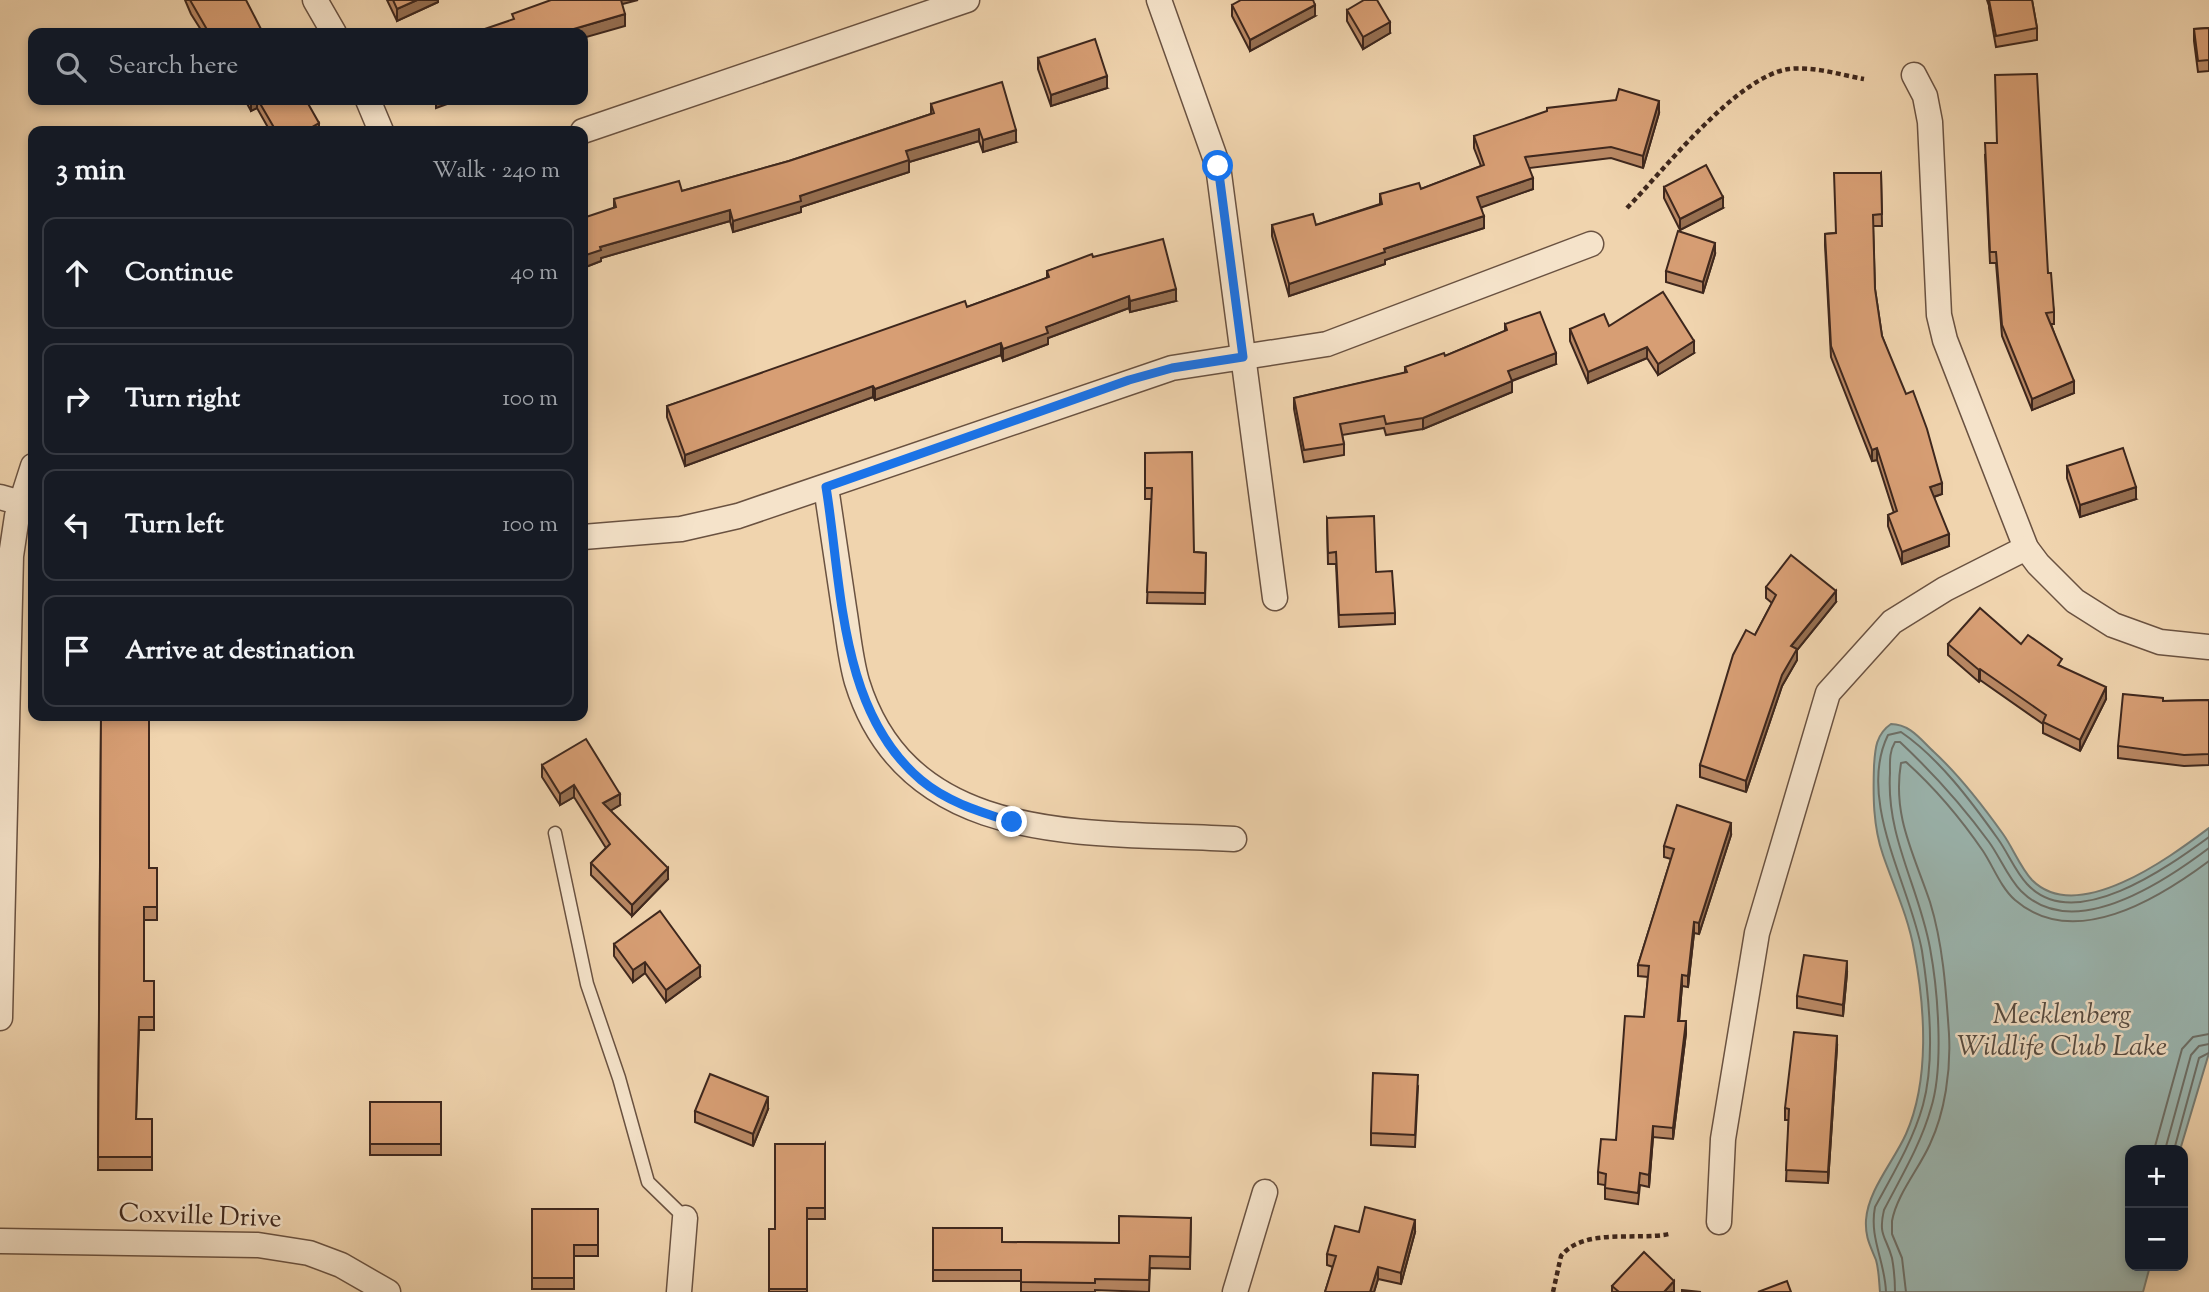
<!DOCTYPE html>
<meta charset="utf-8">
<style>
body{margin:0;font-family:"Sorts Mill Goudy",serif;background:#20242c;color:#f1f3f6}
.controls{position:absolute;right:21px;bottom:21px;display:grid;overflow:hidden;border-radius:14px;box-shadow:0 4px 10px #0003}
.controls button{width:63px;height:63px;display:grid;place-items:center;padding:0;border:0;border-bottom:2px solid #363941;background:#171b24;color:#f1f3f6;font:35px sans-serif}
.stop{position:absolute;width:21px;height:21px;margin:-16px;border:5px solid #1a73e8;border-radius:50%;background:#fff}
.stop.end{background:#1a73e8;border-color:#fff;box-shadow:0 2px 7px #0008}
.list{margin:0;padding:0;list-style:none}
h2{display:flex;justify-content:space-between;align-items:center;height:91px;margin:0;padding:0 28px;font-size:30px}
h2 small{font-size:23px;font-weight:400;color:#9ea1a6}
.list li{display:grid;grid-template-columns:46px 1fr auto;gap:21px;align-items:center;box-sizing:border-box;height:112px;margin:0 14px 14px;padding:0 14px;border:2px solid #363941;border-radius:14px}
.list b{display:block;font-size:26px;white-space:nowrap}
.list em{font-size:23px;font-style:normal;color:#9ea1a6}
.icon{flex:none;width:38px;height:38px;fill:none;stroke:currentColor;stroke-width:2;stroke-linecap:round;stroke-linejoin:round}
.map{position:relative;flex:none;width:2209px;height:1292px;overflow:hidden}
.search{position:absolute;background:#171b24;box-shadow:0 4px 10px #0003;left:28px;top:28px;width:560px;height:77px;display:flex;align-items:center;gap:18px;box-sizing:border-box;padding:0 24px;border-radius:14px;color:#9ea1a6;font-size:26px}
.panel{position:absolute;background:#171b24;box-shadow:0 4px 10px #0003;left:28px;top:126px;width:560px;height:595px;border-radius:14px}
.map>svg:first-child{display:block}
.water{fill:#9bb7b2;stroke:#767d76;stroke-width:2}
.lines{fill:none;stroke-linecap:round;stroke-linejoin:round}
.shore{stroke:#6c6f68;stroke-width:2}
.service-casing{stroke:#6a5241;stroke-width:15}
.minor-casing{stroke:#6a5241;stroke-width:27}
.path{stroke:#3e271d;stroke-width:4.5;stroke-dasharray:5 3.5;stroke-linecap:butt}
.service{stroke:#f5e3ca;stroke-width:12}
.minor{stroke:#f5e3ca;stroke-width:24}
.wall{fill:#b98864;stroke:#3e271d;stroke-width:2}
.shaded-wall{fill:#966f51;stroke:#3e271d;stroke-width:2}
.building{fill:#d79e74;stroke:#3e271d;stroke-width:2}
.route{stroke:#1a73e8;stroke-width:9}
.labels{text-anchor:middle;dominant-baseline:central;stroke-width:5;stroke-linejoin:round;paint-order:stroke}
.street-label{font-size:26px;fill:#3e271d;stroke:#f5e3ca}
.water-label{font-size:28px;font-style:italic;fill:#554b42;stroke:#f5e3ca}
</style>
<div class="map">
<svg width="2209" height="1292" viewBox="0 0 2209 1292">
<rect width="100%" height="100%" fill="#f0d4ae"/>
<filter id="stains"><feTurbulence type="fractalNoise" baseFrequency=".00286" numOctaves="4"/><feColorMatrix values="0 0 0 0 .2 0 0 0 0 .09 0 0 0 0 .02 0 0 0 .5 -.17"/></filter>
<radialGradient id="worn" r=".72"><stop offset=".6" stop-color="#630" stop-opacity="0"/><stop offset="1" stop-color="#630" stop-opacity=".3"/></radialGradient>
<path class="water" d="M 1891,724 C 1910,724 1921,740 1934,752 C 1960,776 1983,806 2003,834 C 2013,848 2020,867 2032,880 C 2078,926 2170,857 2209,828 L 2209,1053 L 2180,1150 L 2130,1150 L 2130,1266 L 2150,1266 L 2143,1292 L 1880,1292 C 1879,1282 1879,1270 1876,1260 C 1870,1245 1865,1237 1866,1220 C 1868,1190 1894,1161 1906,1134 C 1930,1080 1925,1007 1914,950 C 1908,916 1894,887 1883,855 C 1873,826 1873,796 1874,766 C 1875,749 1876,734 1891,724 Z"/>
<g class="lines">
<g class="shore">
<polyline points="2154,1150 2182,1049 2193,1037 2209,1034"/>
<polyline points="2165,1150 2191,1055 2199,1046 2209,1044"/>
<polyline points="2174,1150 2199,1058 2209,1053"/>
<path d="M 1886,1292 C 1885,1261 1869,1238 1875,1207 C 1893,1174 1913,1141 1923,1105 C 1935,1061 1929,996 1922,951 C 1911,887 1856,800 1888,735 L 1901,732 C 1939,758 1971,801 1998,839 C 2008,853 2015,871 2027,884 C 2074,935 2168,867 2209,837"/>
<path d="M 1895,1292 C 1895,1281 1894,1269 1892,1258 C 1886,1236 1878,1236 1884,1210 C 1901,1177 1921,1144 1931,1108 C 1944,1067 1938,991 1930,948 C 1919,887 1886,837 1890,773 C 1890,762 1889,752 1895,742 L 1900,742 C 1933,773 1962,805 1989,842 C 2000,857 2008,878 2021,891 C 2073,943 2164,882 2209,848"/>
<path d="M 1906,1292 L 1902,1258 L 1892,1234 L 1892,1221 C 1897,1194 1919,1169 1930,1144 C 1945,1112 1951,1070 1949,1034 C 1946,990 1943,944 1930,902 C 1914,854 1892,816 1901,763 L 1906,762 C 1935,788 1961,819 1983,851 C 1993,866 2001,888 2015,900 C 2074,951 2158,899 2209,861"/>
</g>
<g class="service-casing">
<polyline id="service" points="555,833 587,984 619,1078 648,1182 685,1218"/>
</g>
<g class="minor-casing">
<g id="minor">
<polyline points="315,0 334,33"/>
<polyline points="1159,0 1218,166 1275,598"/>
<polyline points="1914,75 1925,96 1930,122 1939,315 1945,340 2026,548 2038,564 2075,601 2113,625 2160,642 2209,647"/>
<polyline points="368,100 381,131"/>
<polyline points="583,131 967,0"/>
<path d="M 826,487 C 832,527 838,568 844,608 C 848,632 850,658 857,682 C 909,850 1092,831 1234,839"/>
<polyline points="0,497 21,503"/>
<polyline points="583,537 681,529 738,516 1172,368 1327,344 1591,244"/>
<polyline points="0,1018 11,556 17,516 33,466"/>
<polyline points="1719,1222 1723,1139 1757,933 1828,693 1892,622 1945,589 2026,548"/>
<polyline points="0,1241 258,1245 309,1253 341,1265 388,1292"/>
<polyline points="679,1292 685,1218"/>
<polyline points="1235,1292 1265,1192"/>
</g>
</g>
<g class="path">
<path d="M 1627,208 C 1664,170 1737,76 1789,69 C 1814,66 1841,75 1864,79"/>
<path d="M 1553,1292 L 1561,1256 C 1584,1227 1637,1241 1669,1234"/>
</g>
<use href="#service" class="service"/>
<use href="#minor" class="minor"/>
</g>
<g class="wall">
<polygon points="185,0 239,0 263,33 203,33 191,14"/>
<polygon points="387,0 438,0 438,2 397,21"/>
<polygon points="1987,0 2032,0 2037,28 2037,40 1996,47 1989,8 1989,1 1988,3"/>
<polygon points="1232,5 1315,16 1250,51 1232,16"/>
<polygon points="1347,10 1390,33 1363,49 1347,21"/>
<polygon points="2209,28 2209,71 2198,72 2194,41 2194,29"/>
<polygon points="1038,58 1107,88 1051,106 1038,69"/>
<polygon points="245,100 306,100 319,131 270,131 257,108 251,111"/>
<polygon points="931,104 1016,142 983,152 979,141 909,162 909,172 801,207 801,212 733,232 730,221 601,258 601,261 583,268 614,207 614,199 682,191 789,161 931,114"/>
<polygon points="1659,113 1643,168 1611,158 1529,168 1533,189 1481,207 1484,228 1385,260 1385,264 1289,296 1272,236 1272,225 1316,225 1380,204 1380,194 1421,189 1481,166 1474,148 1474,136"/>
<polygon points="1985,154 2048,273 2054,312 2054,324 2051,324 2074,393 2032,410 2002,336 1996,263 1990,263"/>
<polygon points="1881,173 1882,226 1873,226 1875,289 1882,336 1942,494 1934,497 1949,546 1902,564 1888,526 1888,515 1894,513 1877,460 1872,461 1831,357 1825,245 1825,234 1835,233"/>
<polygon points="1664,187 1723,208 1680,230 1664,198"/>
<polygon points="1715,254 1703,293 1666,282 1666,271"/>
<polygon points="1093,257 1176,301 1130,312 1129,308 1048,338 1048,344 1003,361 1001,355 875,400 873,397 685,466 667,417 667,406 967,307 1047,278 1047,271"/>
<polygon points="1505,324 1556,364 1512,381 1512,392 1423,429 1386,435 1384,428 1342,435 1344,444 1344,455 1304,462 1294,409 1294,398 1405,373 1405,367 1445,356 1505,331"/>
<polygon points="1609,326 1694,353 1658,375 1647,358 1588,383 1570,341 1570,329"/>
<polygon points="1145,453 1194,552 1206,553 1205,604 1147,603 1152,499 1145,499"/>
<polygon points="2067,466 2136,499 2080,517 2067,478"/>
<polygon points="1327,518 1395,613 1395,624 1339,627 1336,564 1328,564"/>
<polygon points="1766,587 1836,602 1797,650 1797,660 1782,686 1746,792 1700,777 1700,765 1755,635 1772,603 1766,598"/>
<polygon points="1948,644 2021,644 2062,667 2106,699 2080,751 2043,733 2043,724 1980,680 1979,682 1948,655"/>
<polygon points="2209,700 2209,765 2184,766 2118,758 2118,746 2163,701"/>
<polygon points="101,716 153,716 153,720 149,720 149,868 157,868 157,920 144,920 144,981 154,981 154,1030 139,1030 136,1119 152,1119 152,1170 98,1170"/>
<polygon points="542,765 620,805 610,811 668,879 632,916 591,875 591,863 606,848 574,797 560,805 542,777"/>
<polygon points="1731,835 1699,934 1694,933 1688,987 1682,986 1679,1021 1686,1033 1673,1139 1653,1137 1649,1187 1640,1185 1638,1204 1605,1199 1605,1185 1598,1184 1598,1172 1616,1140 1644,1017 1648,977 1638,976 1638,965 1671,859 1664,857 1664,846"/>
<polygon points="614,944 700,977 666,1002 645,973 633,982 614,956"/>
<polygon points="1847,973 1843,1016 1797,1008 1797,996"/>
<polygon points="1837,1047 1828,1183 1786,1181 1789,1120 1785,1120 1785,1108"/>
<polygon points="1418,1087 1415,1147 1371,1145 1371,1133"/>
<rect x="370" y="1102" width="71" height="53"/>
<polygon points="768,1109 753,1146 695,1122 695,1111"/>
<polygon points="825,1144 825,1219 807,1219 807,1292 769,1292 769,1229 775,1229"/>
<polygon points="532,1209 598,1209 598,1256 574,1256 574,1289 532,1289"/>
<polygon points="1191,1218 1190,1269 1150,1268 1149,1292 1095,1290 1095,1292 1021,1292 1021,1281 933,1281 933,1228 1002,1242 1119,1243"/>
<polygon points="1359,1232 1415,1232 1401,1284 1378,1279 1374,1292 1325,1292 1333,1267 1327,1265 1327,1254"/>
<polygon points="1612,1286 1674,1292 1612,1292"/>
</g>
<g class="shaded-wall">
<polygon points="417,0 438,0 438,2 397,21 397,9"/>
<polygon points="619,0 638,0 619,5"/>
<polygon points="1315,5 1315,16 1250,51 1250,40"/>
<polygon points="625,14 625,26 583,38 583,33 560,33"/>
<polygon points="1390,22 1390,33 1363,49 1363,37"/>
<polygon points="1107,76 1107,88 1051,106 1051,95"/>
<polygon points="251,100 257,100 257,108 251,111"/>
<polygon points="436,100 458,100 436,108"/>
<polygon points="1659,101 1659,113 1643,168 1643,156"/>
<polygon points="319,123 319,131 305,131"/>
<polygon points="979,129 979,141 909,162 909,172 801,207 801,212 733,232 733,221 800,196 906,151"/>
<polygon points="1016,130 1016,142 983,152 983,140"/>
<polygon points="1533,178 1533,189 1477,209 1477,197"/>
<polygon points="1723,197 1723,208 1680,230 1680,219"/>
<polygon points="730,210 730,221 601,258 601,261 583,268 583,256 600,247"/>
<polygon points="1484,216 1484,228 1385,260 1385,264 1289,296 1289,284 1384,249"/>
<polygon points="1715,243 1715,254 1703,293 1703,282"/>
<polygon points="1176,289 1176,301 1130,312 1130,301"/>
<polygon points="1129,296 1129,308 1048,338 1048,344 1003,361 1003,349 1046,327"/>
<polygon points="1694,341 1694,353 1658,375 1658,364"/>
<polygon points="1001,343 1001,355 875,400 875,389"/>
<polygon points="1647,347 1647,358 1588,383 1588,372"/>
<polygon points="1556,353 1556,364 1508,382 1508,371"/>
<polygon points="1512,381 1512,392 1423,429 1423,418"/>
<polygon points="2074,381 2074,393 2032,410 2032,399"/>
<polygon points="873,386 873,397 685,466 685,455"/>
<polygon points="1877,448 1877,460 1872,461 1872,450"/>
<polygon points="1942,483 1942,494 1930,498 1930,487"/>
<polygon points="2136,487 2136,499 2080,517 2080,505"/>
<polygon points="1949,534 1949,546 1902,564 1902,552"/>
<polygon points="1836,591 1836,602 1797,650 1797,660 1782,686 1746,792 1746,781 1791,646"/>
<polygon points="1980,669 1980,680 1979,682 1979,670"/>
<polygon points="2106,687 2106,699 2080,751 2080,740"/>
<polygon points="574,785 574,797 560,805 560,794"/>
<polygon points="620,794 620,805 603,815 603,803"/>
<polygon points="1731,823 1731,835 1699,934 1699,923"/>
<polygon points="668,868 668,879 632,916 632,905"/>
<polygon points="1694,922 1694,933 1688,987 1688,976"/>
<polygon points="1847,961 1847,973 1843,1016 1843,1005"/>
<polygon points="645,962 645,973 633,982 633,970"/>
<polygon points="700,966 700,977 666,1002 666,990"/>
<polygon points="1682,975 1682,986 1678,1032 1678,1021"/>
<polygon points="1686,1021 1686,1033 1673,1139 1673,1128"/>
<polygon points="1837,1036 1837,1047 1828,1183 1828,1172"/>
<polygon points="768,1097 768,1109 753,1146 753,1134"/>
<polygon points="1653,1126 1653,1137 1649,1187 1649,1175"/>
<polygon points="1415,1220 1415,1232 1401,1284 1401,1273"/>
<polygon points="1378,1267 1378,1279 1374,1292 1370,1292"/>
<polygon points="1674,1281 1674,1292 1664,1292"/>
</g>
<g class="building">
<polygon points="190,0 246,0 263,33 209,33"/>
<polygon points="393,0 417,0 397,9"/>
<polygon points="551,0 621,0 625,14 560,33 473,33 514,19 512,14"/>
<polygon points="1241,0 1313,0 1315,5 1250,40 1232,5"/>
<polygon points="1364,0 1377,0 1390,22 1363,37 1347,10"/>
<polygon points="1989,0 2032,0 2037,28 1996,36"/>
<polygon points="2209,28 2209,60 2198,61 2194,29"/>
<polygon points="1095,39 1107,76 1051,95 1038,58"/>
<polygon points="2037,74 2048,273 2051,273 2054,312 2046,313 2074,381 2032,399 2002,325 1996,252 1990,252 1985,143 1997,143 1995,75"/>
<polygon points="1002,82 1016,130 983,140 979,129 906,151 909,160 800,196 801,201 733,221 730,210 600,247 601,250 583,256 583,218 616,207 614,199 679,181 682,191 789,161 934,113 931,104"/>
<polygon points="1619,89 1659,101 1643,156 1611,147 1525,157 1533,178 1477,197 1484,216 1384,249 1385,252 1289,284 1272,225 1313,214 1316,225 1382,204 1380,194 1419,183 1421,189 1484,165 1474,136 1547,111 1547,108 1616,100"/>
<polygon points="258,100 306,100 319,123 305,131 276,131"/>
<polygon points="1706,165 1723,197 1680,219 1664,187"/>
<polygon points="1834,173 1881,173 1882,214 1873,215 1875,289 1882,336 1906,394 1913,391 1927,429 1942,483 1930,487 1949,534 1902,552 1888,515 1897,511 1877,448 1872,450 1831,346 1825,234 1836,233"/>
<polygon points="1678,231 1715,243 1703,282 1666,271"/>
<polygon points="1163,239 1176,289 1130,301 1129,296 1046,327 1048,333 1003,349 1001,343 875,389 873,386 685,455 667,406 965,301 967,307 1049,277 1047,271 1092,254 1093,257"/>
<polygon points="1663,292 1694,341 1658,364 1647,347 1588,372 1570,329 1604,314 1609,326"/>
<polygon points="1540,312 1556,353 1508,371 1512,381 1423,418 1386,424 1384,416 1340,424 1344,444 1304,450 1294,398 1407,372 1405,367 1444,353 1445,356 1507,330 1505,324"/>
<polygon points="2123,448 2136,487 2080,505 2067,466"/>
<polygon points="1192,452 1194,552 1206,553 1205,593 1147,592 1152,488 1145,488 1145,453"/>
<polygon points="1374,516 1376,572 1392,571 1395,613 1339,615 1336,552 1328,553 1327,518"/>
<polygon points="1791,555 1836,591 1791,646 1797,649 1782,675 1746,781 1700,765 1733,655 1746,630 1755,635 1776,595 1766,587"/>
<polygon points="1980,608 2021,644 2028,635 2062,659 2058,665 2106,687 2080,740 2043,722 2046,715 1980,669 1979,670 1948,644"/>
<polygon points="2123,694 2163,698 2163,701 2209,700 2209,754 2184,755 2118,746"/>
<polygon points="101,716 149,716 149,868 157,868 157,907 144,907 144,981 154,981 154,1017 139,1017 136,1119 152,1119 152,1157 98,1157"/>
<polygon points="586,739 620,794 603,803 668,868 632,905 591,863 610,844 574,785 560,794 542,765"/>
<polygon points="1677,805 1731,823 1699,923 1694,922 1688,976 1682,975 1678,1021 1686,1021 1673,1128 1653,1126 1649,1175 1640,1173 1638,1193 1605,1188 1606,1174 1598,1172 1601,1139 1616,1140 1625,1016 1644,1017 1649,966 1638,965 1674,849 1664,846"/>
<polygon points="660,911 700,966 666,990 645,962 633,970 614,944"/>
<polygon points="1804,955 1847,961 1843,1005 1797,996"/>
<polygon points="1794,1032 1837,1036 1828,1172 1786,1170 1789,1109 1785,1108"/>
<polygon points="1373,1073 1418,1075 1415,1135 1371,1133"/>
<polygon points="710,1074 768,1097 753,1134 695,1111"/>
<rect x="370" y="1102" width="71" height="42"/>
<polygon points="775,1144 825,1144 825,1208 807,1208 807,1289 769,1289 769,1229 775,1229"/>
<polygon points="1365,1207 1415,1220 1401,1273 1378,1267 1370,1292 1325,1292 1336,1256 1327,1254 1335,1226 1359,1232"/>
<polygon points="532,1209 598,1209 598,1245 574,1245 574,1278 532,1278"/>
<polygon points="1119,1216 1191,1218 1190,1257 1150,1256 1149,1280 1095,1279 1095,1283 1021,1282 1021,1270 933,1270 933,1228 1002,1228 1002,1242 1119,1243"/>
<polygon points="1644,1252 1674,1281 1664,1292 1619,1292 1612,1286"/>
<polygon points="1787,1281 1791,1292 1758,1292"/>
<polygon points="1682,1290 1701,1292 1682,1292"/>
</g>
<g class="lines">
<path class="route" d="M 1012,822 C 981,812 947,802 921,780 C 839,711 842,585 826,487 L 1129,380 L 1172,368 L 1243,357 L 1218,166"/>
</g>
<g class="labels">
<g class="street-label">
<text transform="translate(200 1217) rotate(2)">Coxville Drive</text>
</g>
<g class="water-label">
<text x="2062" y="1016">Mecklenberg<tspan x="2062" dy="32">Wildlife Club Lake</tspan></text>
</g>
</g>
<rect width="100%" height="100%" filter="url(#stains)"/>
<rect width="100%" height="100%" fill="url(#worn)"/>
</svg>
<div class="controls">
<button>+</button>
<button>−</button>
</div>
<div class="stop" style="left:1218px;top:166px"></div>
<div class="stop end" style="left:1012px;top:822px"></div>
<div class="search"><svg class="icon" aria-label="search" viewBox="0 0 24 24"><circle cx="10" cy="10" r="6"/><path d="M15 15l6 6"/></svg>Search here</div>
<section class="panel">
<h2>3 min<small>Walk · 240 m</small></h2>
<ul class="list">
<li><svg class="icon" aria-label="ahead" viewBox="0 0 24 24"><path d="M12 20V5M6 11l6-6 6 6"/></svg><div><b>Continue</b></div><em>40 m</em></li>
<li><svg class="icon" aria-label="right" viewBox="0 0 24 24"><path d="M7 20v-9h11M14 6l5 5-5 5"/></svg><div><b>Turn right</b></div><em>100 m</em></li>
<li><svg class="icon" aria-label="left" viewBox="0 0 24 24"><path d="M17 20v-9H6M10 6l-5 5 5 5"/></svg><div><b>Turn left</b></div><em>100 m</em></li>
<li><svg class="icon" aria-label="arrive" viewBox="0 0 24 24"><path d="M6 21V4h12l-3 4 3 4H6"/></svg><div><b>Arrive at destination</b></div></li>
</ul>
</section>
</div>
